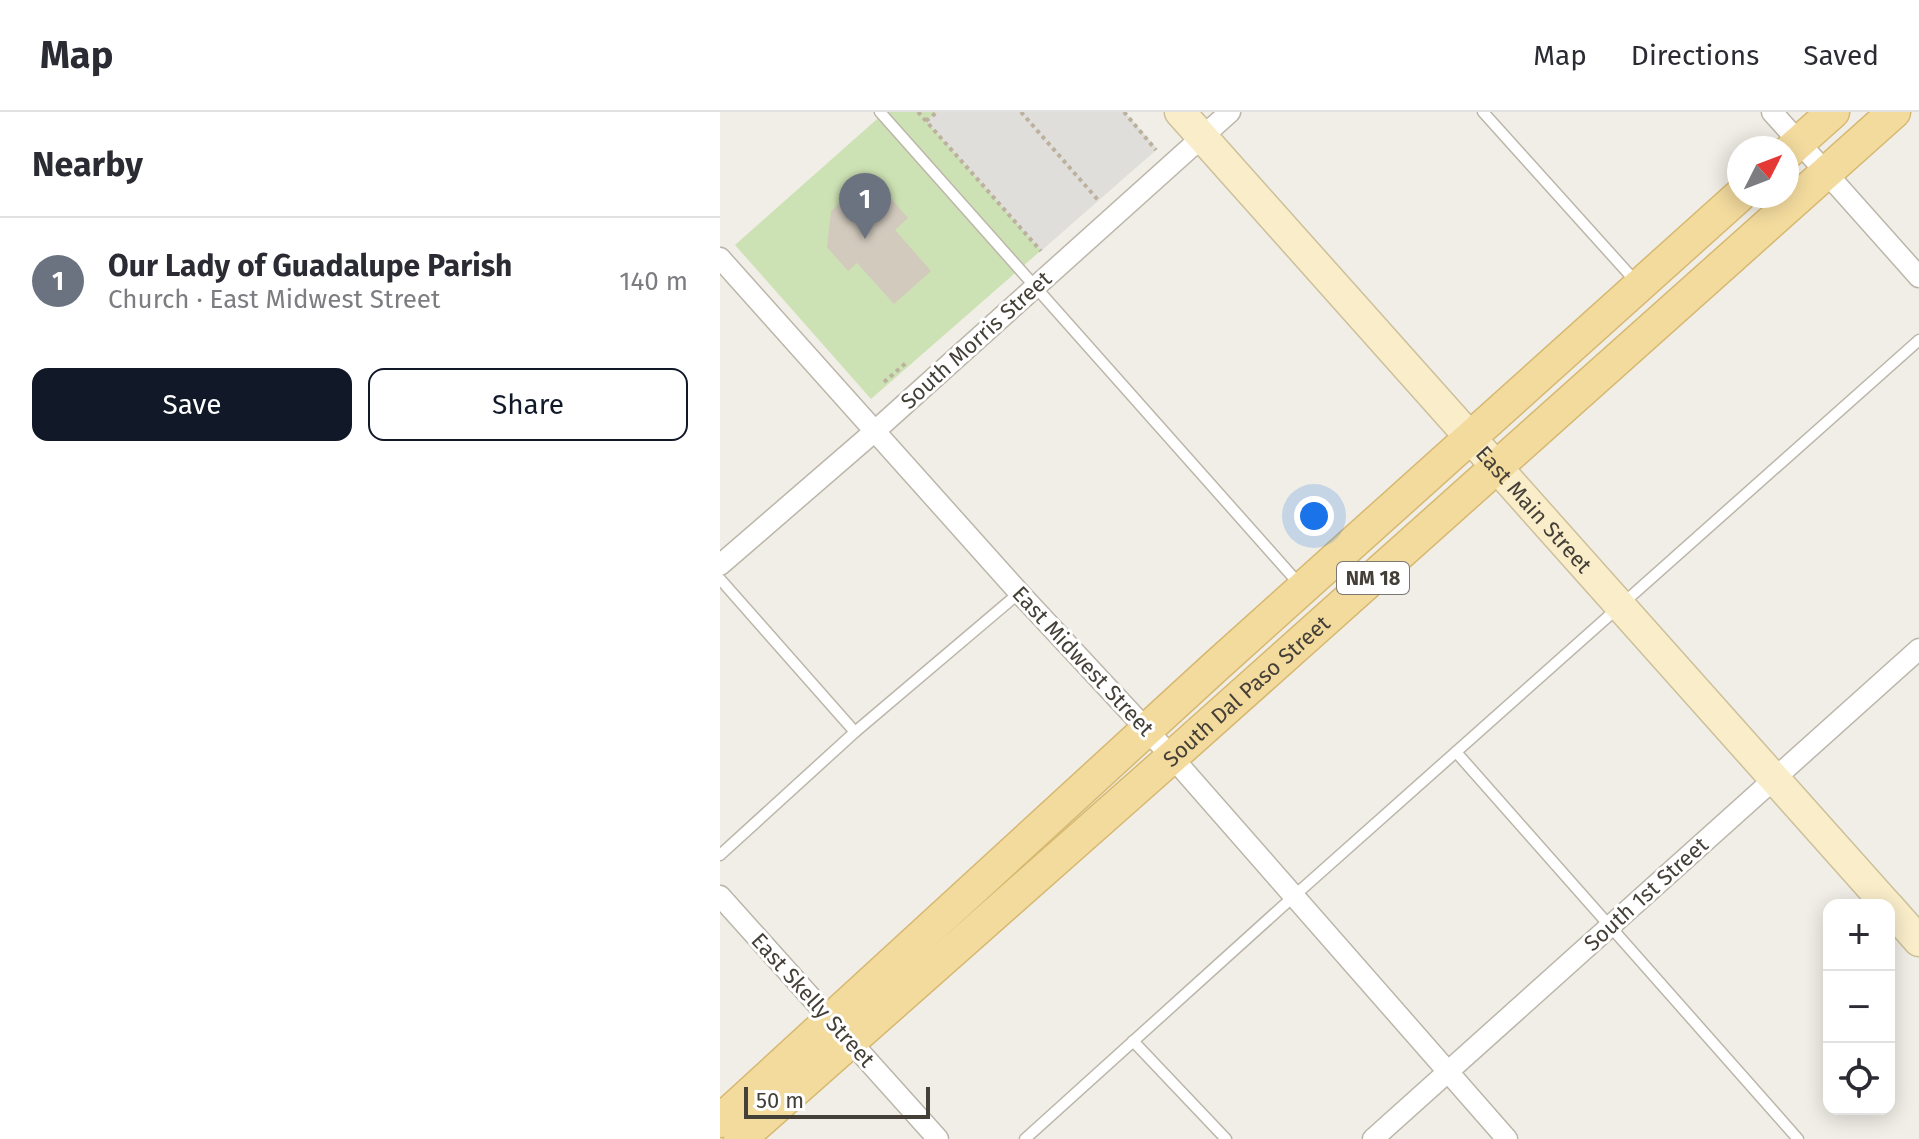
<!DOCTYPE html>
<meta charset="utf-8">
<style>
body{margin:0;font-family:"Fira Sans",sans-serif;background:#f2f2f3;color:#2b2b33}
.controls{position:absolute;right:24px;bottom:24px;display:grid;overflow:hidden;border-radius:16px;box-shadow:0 4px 20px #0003}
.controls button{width:72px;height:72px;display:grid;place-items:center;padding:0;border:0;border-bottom:2px solid #e1e1e2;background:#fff;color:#2b2b33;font:40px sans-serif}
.compass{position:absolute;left:1007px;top:24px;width:72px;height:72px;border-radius:50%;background:#fff;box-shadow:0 4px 20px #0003;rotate:48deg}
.scale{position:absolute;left:24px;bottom:20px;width:186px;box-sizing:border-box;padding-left:8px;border:4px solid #443f37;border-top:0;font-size:22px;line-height:28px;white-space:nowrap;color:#443f37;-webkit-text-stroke:6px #fff;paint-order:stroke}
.you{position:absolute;left:594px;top:404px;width:28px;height:28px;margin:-20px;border:6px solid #fff;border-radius:50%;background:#1a73e8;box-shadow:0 0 0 12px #1a73e833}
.badge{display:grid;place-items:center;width:52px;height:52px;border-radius:50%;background:#111827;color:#fff;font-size:26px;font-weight:700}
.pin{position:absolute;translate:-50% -66px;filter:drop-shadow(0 2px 4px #0008)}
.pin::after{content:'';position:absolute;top:42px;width:28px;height:24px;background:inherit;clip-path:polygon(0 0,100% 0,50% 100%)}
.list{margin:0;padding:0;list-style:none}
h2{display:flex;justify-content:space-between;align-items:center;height:104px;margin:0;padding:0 32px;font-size:34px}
h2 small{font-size:26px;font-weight:400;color:#7c7c81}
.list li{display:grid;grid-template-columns:52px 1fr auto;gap:24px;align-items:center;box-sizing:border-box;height:128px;padding:0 32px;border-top:2px solid #e1e1e2}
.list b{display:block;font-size:30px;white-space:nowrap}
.list p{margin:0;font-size:26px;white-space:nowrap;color:#7c7c81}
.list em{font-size:26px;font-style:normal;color:#7c7c81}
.actions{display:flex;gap:16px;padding:24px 32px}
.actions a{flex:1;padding:18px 0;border:2px solid #111827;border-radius:16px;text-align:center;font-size:28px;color:#111827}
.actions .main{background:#111827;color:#fff}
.icon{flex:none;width:44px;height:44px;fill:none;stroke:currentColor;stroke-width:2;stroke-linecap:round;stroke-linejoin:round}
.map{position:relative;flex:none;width:1199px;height:1027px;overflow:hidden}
header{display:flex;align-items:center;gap:48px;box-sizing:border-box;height:112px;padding:0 40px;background:#fff;border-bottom:2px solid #e1e1e2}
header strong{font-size:38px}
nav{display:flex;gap:44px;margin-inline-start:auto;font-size:28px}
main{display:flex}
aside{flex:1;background:#fff}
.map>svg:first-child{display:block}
.green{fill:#cde2b4}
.parking{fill:#e0dedb}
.building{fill:#d2cabd}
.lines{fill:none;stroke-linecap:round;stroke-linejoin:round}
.lane-casing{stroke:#bcb6aa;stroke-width:13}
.street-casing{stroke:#bcb6aa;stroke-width:23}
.secondary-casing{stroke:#ccc09b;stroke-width:33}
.primary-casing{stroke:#d6b870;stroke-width:35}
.path{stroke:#bcb19d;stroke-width:4;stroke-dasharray:4 4;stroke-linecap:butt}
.lane{stroke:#fff;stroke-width:10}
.street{stroke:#fff;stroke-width:20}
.secondary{stroke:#f9edca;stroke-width:30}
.primary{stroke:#f3db9e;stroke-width:32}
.labels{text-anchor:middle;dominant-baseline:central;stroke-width:6;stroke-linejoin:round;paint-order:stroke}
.shield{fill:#fff;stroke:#7c7973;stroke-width:2}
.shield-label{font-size:20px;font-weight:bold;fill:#443f37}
.street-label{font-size:22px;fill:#443f37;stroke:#fff}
</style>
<header>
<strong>Map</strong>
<nav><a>Map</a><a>Directions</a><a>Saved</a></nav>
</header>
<main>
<aside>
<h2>Nearby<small></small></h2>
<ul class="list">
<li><span class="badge" style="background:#6b7280">1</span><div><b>Our Lady of Guadalupe Parish</b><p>Church · East Midwest Street</p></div><em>140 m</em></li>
</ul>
<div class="actions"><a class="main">Save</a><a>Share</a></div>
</aside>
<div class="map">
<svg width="1199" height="1027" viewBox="0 0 1199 1027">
<rect width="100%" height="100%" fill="#f1eee7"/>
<polygon class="green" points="165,0 404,0 437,37 151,287 15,133"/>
<polygon class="parking" points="217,0 404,0 437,37 321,139 206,9"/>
<polygon class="building" points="133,78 166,81 188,106 175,118 211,159 174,192 137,151 128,159 107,135 111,99"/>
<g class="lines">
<g class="lane-casing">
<g id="lane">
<polyline points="160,0 581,474"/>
<polyline points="763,0 917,171"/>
<polyline points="0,467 135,620"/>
<polyline points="736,640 1078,1027"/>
<polyline points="0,743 135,620 299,481"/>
<polyline points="413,929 506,1027"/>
<polyline points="305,1027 574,784 1199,228"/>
</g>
</g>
<g class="street-casing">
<g id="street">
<polyline points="1052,0 1199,165"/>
<polyline points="0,146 304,486 452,645 787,1027"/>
<polyline points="0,453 155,319 510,0"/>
<polyline points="0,784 218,1027"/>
<polyline points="653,1027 1199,537"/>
</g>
</g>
<g class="secondary-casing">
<g id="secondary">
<path id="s1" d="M 460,0 L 1167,793"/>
<polyline points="1169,795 1199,829"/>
</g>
</g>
<g class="primary-casing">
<g id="primary">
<polyline points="1067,41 1113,0"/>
<polyline points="0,1009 495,555 1019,84"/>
<path id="s2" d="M 20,1027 L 452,645 L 1174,0"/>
</g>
</g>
<g class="path">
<polyline points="198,0 321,139"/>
<polyline points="301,0 378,88"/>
<polyline points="404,0 436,38"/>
<polyline points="206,9 217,0"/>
<polyline points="164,270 186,251"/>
</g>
<use href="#lane" class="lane"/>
<use href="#street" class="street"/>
<use href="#secondary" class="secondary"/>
<use href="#primary" class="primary"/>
</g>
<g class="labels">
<rect class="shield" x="617" y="450" width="72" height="32" rx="6"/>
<g class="shield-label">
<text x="653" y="466">NM 18</text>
</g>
<g class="street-label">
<text transform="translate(256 228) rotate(-42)">South Morris Street</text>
<text stroke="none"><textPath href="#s1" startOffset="532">East Main Street</textPath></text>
<text transform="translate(363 549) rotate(47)">East Midwest Street</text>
<text stroke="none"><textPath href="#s2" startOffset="676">South Dal Paso Street</textPath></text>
<text transform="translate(926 782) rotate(-42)">South 1st Street</text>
<text transform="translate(93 888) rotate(48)">East Skelly Street</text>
</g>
</g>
</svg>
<div class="controls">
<button>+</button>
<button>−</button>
<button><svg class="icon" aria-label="locate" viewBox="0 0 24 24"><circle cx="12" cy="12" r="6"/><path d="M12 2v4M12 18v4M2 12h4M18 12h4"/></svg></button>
</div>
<svg class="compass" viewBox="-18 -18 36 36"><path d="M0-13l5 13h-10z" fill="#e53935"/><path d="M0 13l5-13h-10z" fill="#7c7c81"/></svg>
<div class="scale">50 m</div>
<div class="you"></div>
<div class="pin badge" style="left:145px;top:127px;background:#6b7280">1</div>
</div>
</main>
